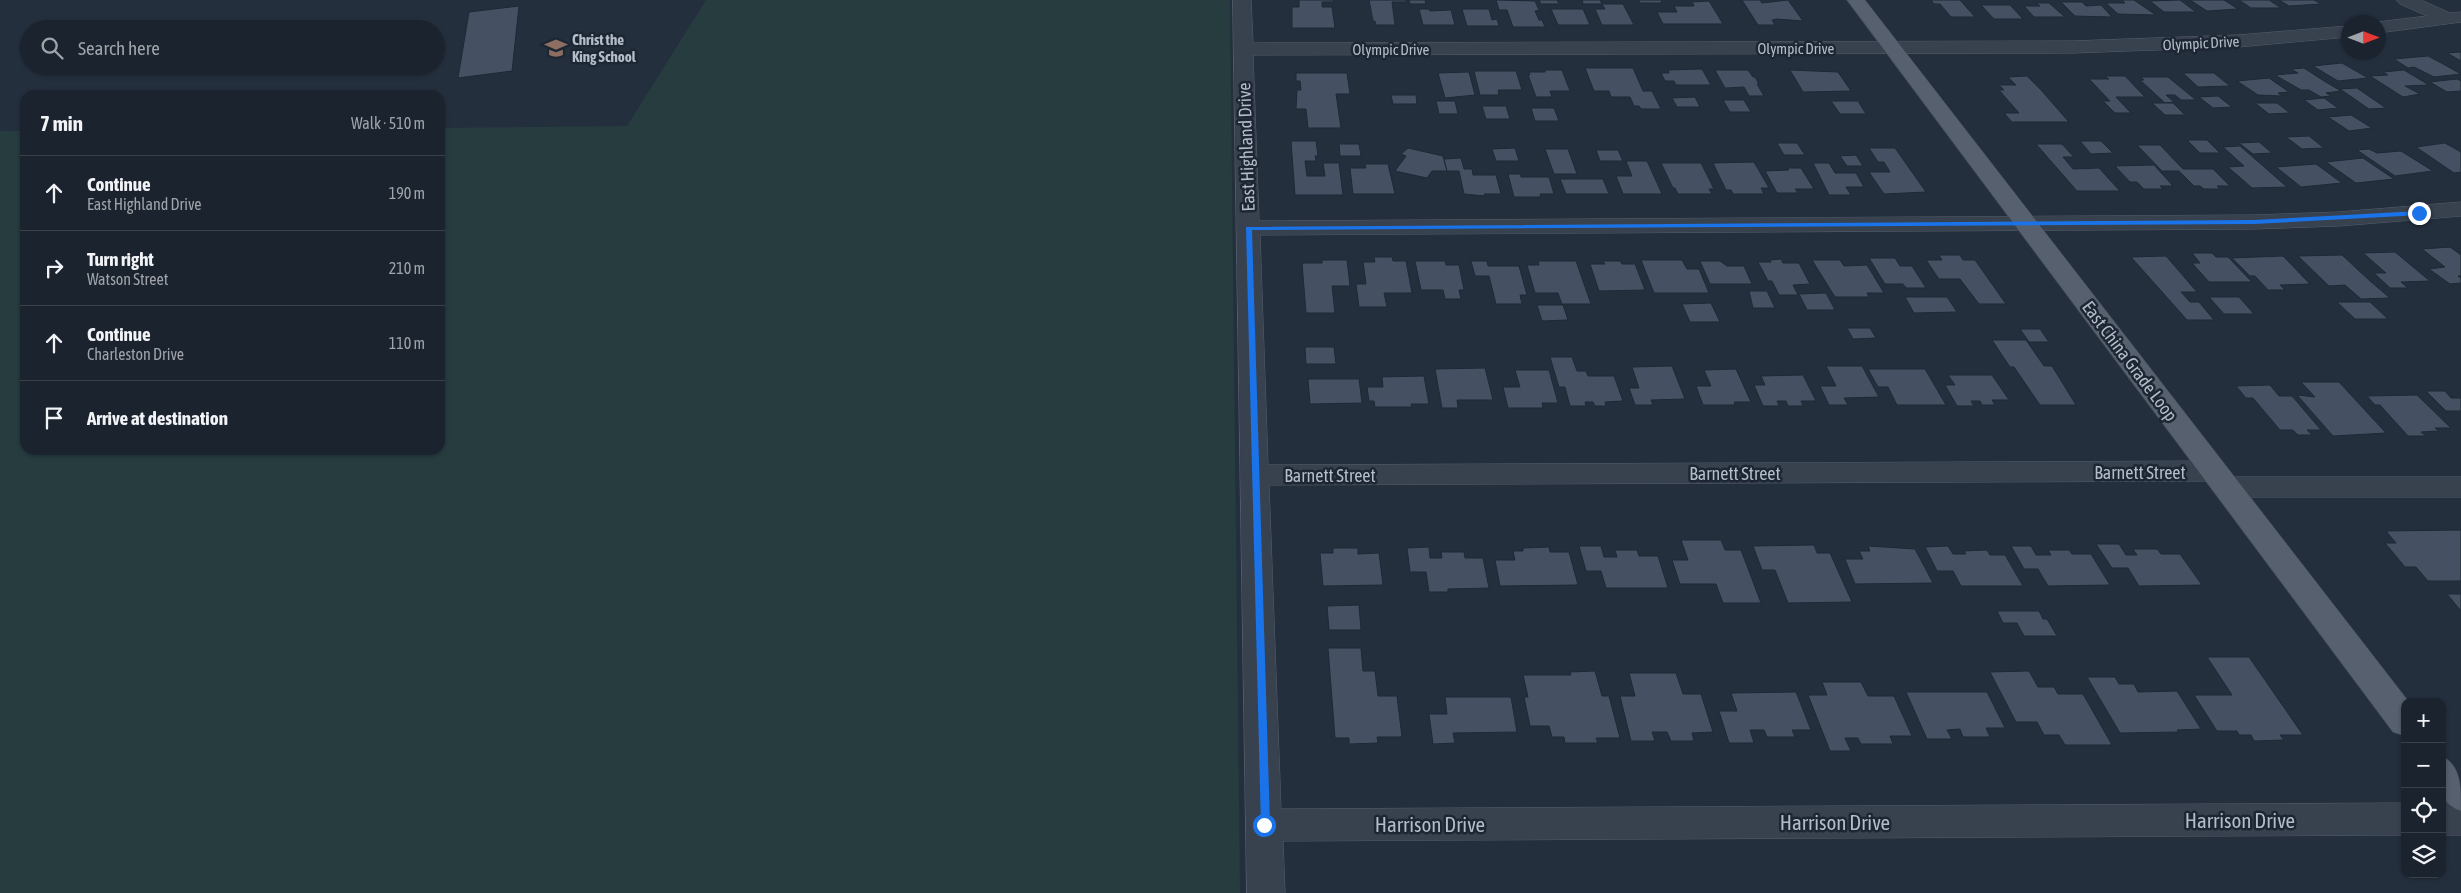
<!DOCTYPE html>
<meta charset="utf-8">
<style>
body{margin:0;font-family:"Asap Condensed",sans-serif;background:#282f3a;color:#f1f3f6}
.controls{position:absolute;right:15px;bottom:15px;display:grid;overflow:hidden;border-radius:10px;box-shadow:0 1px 4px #0004}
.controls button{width:45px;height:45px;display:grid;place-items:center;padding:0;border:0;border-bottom:1px solid #39404a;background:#1b232e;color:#f1f3f6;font:25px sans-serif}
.compass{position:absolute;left:2341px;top:15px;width:45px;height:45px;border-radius:50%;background:#1b232e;box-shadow:0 1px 4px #0004;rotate:90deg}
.stop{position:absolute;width:15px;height:15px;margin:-11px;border:4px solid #1a73e8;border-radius:50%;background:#fff}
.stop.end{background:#1a73e8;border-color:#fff;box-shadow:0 1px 5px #0008}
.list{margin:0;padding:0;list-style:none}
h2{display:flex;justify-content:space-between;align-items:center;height:65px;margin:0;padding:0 20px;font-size:21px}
h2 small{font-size:16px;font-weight:400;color:#a0a4aa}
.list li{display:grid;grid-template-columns:32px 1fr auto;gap:15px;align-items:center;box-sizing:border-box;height:75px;padding:0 20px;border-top:1px solid #39404a}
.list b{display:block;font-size:19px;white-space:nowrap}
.list p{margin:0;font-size:16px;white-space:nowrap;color:#a0a4aa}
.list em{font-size:16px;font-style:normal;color:#a0a4aa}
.icon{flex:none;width:28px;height:28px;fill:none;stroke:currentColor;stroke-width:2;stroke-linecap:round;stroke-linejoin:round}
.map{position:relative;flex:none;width:2461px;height:893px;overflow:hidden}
.search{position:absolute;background:#1b232e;box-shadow:0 1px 4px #0004;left:20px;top:20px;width:425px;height:55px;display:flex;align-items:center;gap:12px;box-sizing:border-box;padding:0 18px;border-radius:28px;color:#a0a4aa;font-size:19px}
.panel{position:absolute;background:#1b232e;box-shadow:0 1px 4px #0004;left:20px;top:90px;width:425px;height:365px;border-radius:15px}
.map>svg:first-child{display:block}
.green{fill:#263c3f}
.building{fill:#455162;stroke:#1f2835}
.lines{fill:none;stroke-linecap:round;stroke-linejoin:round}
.minor-casing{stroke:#565f6c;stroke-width:1}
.major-casing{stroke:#414a57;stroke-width:1}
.minor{fill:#38414e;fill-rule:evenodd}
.major{fill:#56606e;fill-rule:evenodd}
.route{fill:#1a73e8}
.labels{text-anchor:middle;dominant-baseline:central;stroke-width:5;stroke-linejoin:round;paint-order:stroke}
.far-poi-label{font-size:15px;font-weight:bold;fill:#b4bcc9;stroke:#1d2633;text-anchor:start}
.far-street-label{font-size:15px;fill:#b4bcc9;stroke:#1d2633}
.street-label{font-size:18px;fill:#b4bcc9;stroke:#1d2633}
.near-street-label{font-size:21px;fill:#b4bcc9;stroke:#1d2633}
</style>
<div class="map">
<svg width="2461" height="893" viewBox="0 0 2461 893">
<rect width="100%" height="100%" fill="#242f3e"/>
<polygon class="green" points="706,0 1230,0 1240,893 0,893 0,131 25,131 25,450 440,450 440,128 627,126"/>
<g class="building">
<polygon points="1299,0 1333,0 1334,2 1322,2 1322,7 1332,7 1335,28 1292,28 1292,7 1299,7"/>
<polygon points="1369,0 1406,0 1406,2 1392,2 1395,25 1376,25 1375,21 1373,21"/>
<polygon points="1409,0 1425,0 1426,4 1410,4"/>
<polygon points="1496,0 1535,1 1539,10 1535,11 1539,20 1542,20 1545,27 1513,27 1507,10 1499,10"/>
<polygon points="1539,0 1557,0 1559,4 1541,4"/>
<polygon points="1582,0 1600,0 1602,4 1583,4"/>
<polygon points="1639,0 1661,0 1662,3 1640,3"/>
<polygon points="1742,0 1760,0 1762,3 1788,0 1803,21 1777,19 1772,20 1775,25 1758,25"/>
<polygon points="1931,0 1960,0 1975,17 1951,17 1940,4 1934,4"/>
<polygon points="2122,0 2134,0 2156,15 2118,14 2106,3 2125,3"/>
<polygon points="2180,0 2196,12 2164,12 2150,1"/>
<polygon points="2190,0 2224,0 2238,9 2207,11"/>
<polygon points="2239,0 2269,0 2281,8 2251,8"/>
<polygon points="2279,0 2314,0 2321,4 2289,6"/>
<polygon points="1709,1 1723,24 1663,24 1657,12 1677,12 1674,6 1694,6 1692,2"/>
<polygon points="2061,2 2082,2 2086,6 2101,5 2112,17 2075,16"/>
<polygon points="2036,3 2049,3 2065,17 2034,17 2024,6 2040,6"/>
<polygon points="1602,4 1623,4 1634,25 1602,25 1595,9 1605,9"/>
<polygon points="1981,5 2010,5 2023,19 1994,19"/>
<polygon points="519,6 512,71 458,78 469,12"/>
<polygon points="1419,9 1429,9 1430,11 1451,10 1455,25 1423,25"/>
<polygon points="1462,9 1489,9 1492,20 1497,19 1499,26 1467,26"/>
<polygon points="1551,9 1583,9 1590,25 1558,25"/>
<polygon points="2461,52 2461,61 2447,53"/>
<polygon points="2428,56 2445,65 2461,74 2434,77 2414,67 2408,68 2394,59"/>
<polygon points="2342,63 2368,78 2338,81 2313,66"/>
<polygon points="1585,68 1633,68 1643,91 1652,91 1661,109 1641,109 1639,106 1634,106 1630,97 1611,97 1609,91 1594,91"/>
<polygon points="2304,68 2324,81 2341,91 2326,93 2331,96 2321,97 2309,90 2301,90 2275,75 2298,73 2291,69"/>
<polygon points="1702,69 1711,85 1676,85 1674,81 1665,81 1661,73 1669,73 1668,70"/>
<polygon points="1545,70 1562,70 1570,91 1550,91 1552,97 1536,97 1528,75 1530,75 1529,72 1545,72"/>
<polygon points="1715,70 1748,70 1753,77 1755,77 1759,84 1757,84 1764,96 1749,96 1744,87 1725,88"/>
<polygon points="1790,70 1838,72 1851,91 1803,92"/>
<polygon points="2404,70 2429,85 2405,86 2420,94 2403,97 2370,76 2388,75 2383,72"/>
<polygon points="1474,71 1516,71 1522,90 1498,90 1499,95 1480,95"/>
<polygon points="1469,72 1475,95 1445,98 1438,73"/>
<polygon points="1296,73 1347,73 1350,94 1336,94 1341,128 1308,128 1306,109 1296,109 1297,90 1301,90 1300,81 1296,81"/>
<polygon points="2183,73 2214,73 2230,86 2198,87"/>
<polygon points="2027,76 2041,90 2069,122 2012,122 2004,113 2019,113 1999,90 2004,90 1999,85 2016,85 2008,77"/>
<polygon points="2105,76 2125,76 2145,97 2116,97 2131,113 2115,113 2103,101 2110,101 2089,79 2109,79"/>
<polygon points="2141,77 2168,77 2196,100 2181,100 2175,95 2166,95 2174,102 2165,103 2140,80 2144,80"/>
<polygon points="2269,78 2289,92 2278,93 2282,96 2258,95 2237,81"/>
<polygon points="2457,79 2461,81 2461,91 2447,92 2430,82"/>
<polygon points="2357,88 2386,108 2369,109 2340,89"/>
<polygon points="1391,95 1416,95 1417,104 1393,104"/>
<polygon points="2218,96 2232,107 2213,108 2199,97"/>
<polygon points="1695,97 1700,107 1677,107 1672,98"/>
<polygon points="2324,98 2338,108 2318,110 2304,100"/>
<polygon points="1723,100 1744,100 1751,112 1730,112"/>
<polygon points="1436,101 1455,101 1458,114 1439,114"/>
<polygon points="1831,101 1858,101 1866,114 1840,114"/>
<polygon points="2152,103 2173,103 2185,115 2165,115"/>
<polygon points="2255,103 2277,103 2290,113 2269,114"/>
<polygon points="1482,106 1506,106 1510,119 1486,119"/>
<polygon points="1531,108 1554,108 1559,121 1535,121"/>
<polygon points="2351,115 2372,128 2349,131 2328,117"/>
<polygon points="2309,136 2324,148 2302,149 2286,137"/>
<polygon points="2187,140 2207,140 2220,153 2200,153"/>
<polygon points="1291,141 1316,141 1318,156 1315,156 1316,161 1305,161 1307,176 1325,176 1323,163 1339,163 1343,195 1295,195"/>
<polygon points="2080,141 2101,141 2113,153 2091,154"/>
<polygon points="2259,142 2272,153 2253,154 2239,143"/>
<polygon points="1777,143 1797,143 1805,155 1784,155"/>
<polygon points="2445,143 2461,152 2461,172 2454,173 2416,147"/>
<polygon points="1339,144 1359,144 1361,156 1340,156"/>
<polygon points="2036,144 2062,144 2074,157 2063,157 2073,169 2099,168 2120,191 2077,191"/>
<polygon points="2137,145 2160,145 2183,169 2213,169 2230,186 2217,186 2220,189 2204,189 2200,186 2194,186 2179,171 2162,171"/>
<polygon points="2240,146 2262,165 2287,187 2252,188 2228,167 2244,166 2223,147"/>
<polygon points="1408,148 1443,156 1447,171 1432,171 1427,178 1395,171 1406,156 1401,154"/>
<polygon points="1515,148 1519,161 1496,161 1492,149"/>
<polygon points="1869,148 1895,148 1926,192 1884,194 1869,172 1890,172 1884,162 1878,162"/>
<polygon points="1545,149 1568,149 1577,174 1554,174"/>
<polygon points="2369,149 2377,153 2401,151 2433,171 2395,176 2357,150"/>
<polygon points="1596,150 1618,150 1623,161 1600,161"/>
<polygon points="1856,155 1863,166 1847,166 1840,156"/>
<polygon points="1461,158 1464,169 1472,169 1473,175 1496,175 1501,194 1484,194 1485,196 1464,194 1459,171 1447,171 1444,159"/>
<polygon points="2363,158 2394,179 2356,183 2326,162"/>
<polygon points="1626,161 1647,161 1662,194 1623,194 1616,176 1632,176"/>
<polygon points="1754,162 1769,188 1761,188 1764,194 1733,194 1731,190 1726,190 1713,163"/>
<polygon points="1661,163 1701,163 1714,189 1709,189 1712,194 1678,194 1675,188 1673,188"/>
<polygon points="1813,163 1829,163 1835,173 1856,173 1864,187 1846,187 1851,195 1829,195"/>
<polygon points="1365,164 1388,164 1395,194 1353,194 1350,168 1366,168"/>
<polygon points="2316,164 2342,183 2301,187 2276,167"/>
<polygon points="2154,165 2173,186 2160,186 2163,189 2144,189 2137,182 2130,182 2115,166"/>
<polygon points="1787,168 1801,168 1814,189 1795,189 1798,193 1777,193 1765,171 1789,170"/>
<polygon points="1508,174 1520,174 1521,177 1549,177 1554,194 1540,194 1541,197 1514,197"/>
<polygon points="1560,179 1603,179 1609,194 1566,194"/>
<polygon points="2450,247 2461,255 2461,276 2458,276 2461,278 2461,283 2450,284 2429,269 2445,267 2422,249"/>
<polygon points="2395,252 2430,281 2401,282 2408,288 2390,288 2374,273 2386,273 2363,253"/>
<polygon points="2192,253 2212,253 2216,257 2228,257 2252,282 2209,282 2192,263 2200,263"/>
<polygon points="1939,255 1960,255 1963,260 1975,260 2006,304 1979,304 1960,279 1939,279 1926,260 1942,260"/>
<polygon points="2342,255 2370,281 2390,298 2361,299 2345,285 2329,286 2298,256"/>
<polygon points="2166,256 2197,292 2181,292 2190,302 2199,302 2214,320 2187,320 2131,257"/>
<polygon points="2283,256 2310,284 2280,285 2285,290 2268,290 2255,276 2250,276 2232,258"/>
<polygon points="1374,257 1392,257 1393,261 1406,261 1412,293 1384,293 1387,307 1359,307 1356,284 1366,284 1363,262 1375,262"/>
<polygon points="1869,258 1895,258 1900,266 1912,266 1926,288 1906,288 1903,284 1885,284"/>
<polygon points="1781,259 1783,263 1799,263 1810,284 1793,285 1798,295 1779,295 1772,281 1768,281 1758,262 1771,262 1770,260"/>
<polygon points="1322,260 1347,260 1350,286 1332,286 1335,313 1306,313 1302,263 1322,263"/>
<polygon points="1641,260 1682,260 1687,269 1699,269 1709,293 1654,293"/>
<polygon points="1812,260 1840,260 1844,266 1867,265 1884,293 1867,293 1869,297 1835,297"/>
<polygon points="1415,261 1445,261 1446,265 1459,265 1464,290 1459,290 1461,299 1445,299 1443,290 1421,290"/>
<polygon points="1471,261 1487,261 1488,266 1519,266 1527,295 1520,295 1522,304 1496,304 1489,276 1475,276"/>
<polygon points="1538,261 1576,261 1591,304 1562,304 1558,293 1535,293 1527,265 1539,265"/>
<polygon points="1603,261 1620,261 1622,264 1635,264 1645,290 1599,291 1590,264 1605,264"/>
<polygon points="1700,261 1720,261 1727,266 1744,266 1752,284 1710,284"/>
<polygon points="1749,291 1767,291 1775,308 1753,308"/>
<polygon points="1826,293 1835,310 1807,310 1799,294"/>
<polygon points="1905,297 1947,297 1957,312 1914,313"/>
<polygon points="2209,297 2239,297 2254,314 2224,314"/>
<polygon points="2337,302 2370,302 2388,319 2355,319"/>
<polygon points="1711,303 1720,322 1690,322 1682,304"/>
<polygon points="1537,305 1563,305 1568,320 1542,321"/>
<polygon points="1847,328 1870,328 1876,338 1853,339"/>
<polygon points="2020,329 2040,329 2049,342 2029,342"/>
<polygon points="1992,340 2026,340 2044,366 2052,366 2076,405 2040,405 2014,367 2010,367"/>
<polygon points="1305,347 1334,347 1336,364 1306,364"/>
<polygon points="1550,357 1572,357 1577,371 1586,371 1588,376 1614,376 1623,401 1605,402 1606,406 1595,406 1593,402 1585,402 1586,406 1570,406 1565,387 1559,387"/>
<polygon points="1672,366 1685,399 1651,400 1653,405 1635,405 1629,388 1639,388 1632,367"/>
<polygon points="1826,366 1862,366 1879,397 1844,398 1848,405 1829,405 1820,386 1836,386"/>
<polygon points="1485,368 1493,400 1457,400 1458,408 1442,408 1435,369"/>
<polygon points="1736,369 1751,402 1734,402 1735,405 1703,405 1696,386 1711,386 1704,370"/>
<polygon points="1868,369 1925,369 1946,405 1897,405 1888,387 1878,387"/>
<polygon points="1515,370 1549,370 1558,403 1542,403 1543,408 1508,408 1503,387 1520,387"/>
<polygon points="1803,375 1816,401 1801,401 1803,406 1788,406 1786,401 1777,401 1779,406 1763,406 1754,385 1765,385 1761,376"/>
<polygon points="1948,375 1992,375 2009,400 1992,400 1995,405 1982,405 1980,401 1971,401 1974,406 1957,406 1945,385 1955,385"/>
<polygon points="1424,376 1429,404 1411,404 1412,407 1375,407 1374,401 1369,401 1367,387 1383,387 1382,377"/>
<polygon points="1308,379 1359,379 1362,403 1310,404"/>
<polygon points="2301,382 2339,382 2386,433 2333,436 2297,395 2315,397"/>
<polygon points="2270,385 2279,396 2292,396 2321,430 2307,430 2312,435 2298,435 2293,430 2280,430 2253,398 2246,398 2236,386"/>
<polygon points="2426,391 2445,391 2451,398 2461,398 2461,411 2446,411"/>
<polygon points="2417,395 2451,428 2435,428 2439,431 2421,432 2426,436 2408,436 2380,405 2375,405 2367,396"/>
<polygon points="2461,530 2461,581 2428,581 2416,567 2405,567 2385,543 2396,543 2386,531"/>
<polygon points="1681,540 1721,540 1725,550 1741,550 1761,603 1723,603 1716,584 1680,584 1672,560 1688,560"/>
<polygon points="2096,544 2119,544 2126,555 2137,555 2133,549 2157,549 2161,554 2180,554 2202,585 2139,586 2128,568 2112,568"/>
<polygon points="1814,545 1817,553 1830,553 1852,602 1788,603 1775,570 1762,570 1753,546"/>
<polygon points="1579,546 1601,546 1604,557 1617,557 1615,550 1637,550 1639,556 1658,556 1668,588 1606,588 1601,571 1586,571"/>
<polygon points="1868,546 1915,549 1933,583 1855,584 1845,559 1863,559 1859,551 1870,551"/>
<polygon points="1948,546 1953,554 1966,554 1964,551 1987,550 1990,555 2005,555 2023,586 1961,586 1953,571 1937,571 1925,547"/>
<polygon points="2011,546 2031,546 2036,555 2051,555 2048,550 2069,550 2072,554 2091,554 2110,585 2048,586 2038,569 2024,569"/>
<polygon points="1429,547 1430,558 1442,558 1441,552 1464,552 1465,558 1483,558 1489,588 1448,589 1448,592 1429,592 1426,572 1410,572 1407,548"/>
<polygon points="1549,547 1550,552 1569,552 1578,585 1500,586 1495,560 1515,560 1513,551 1523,551 1523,548"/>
<polygon points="1333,548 1358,548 1358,554 1379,553 1383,585 1323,586 1320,553 1333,553"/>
<polygon points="2447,594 2461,594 2461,611"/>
<polygon points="1359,605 1361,630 1329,630 1327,606"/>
<polygon points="1997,611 2039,611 2043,619 2047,619 2057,636 2024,636 2017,623 2003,623"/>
<polygon points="1328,648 1361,648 1363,671 1375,671 1378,696 1397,696 1402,737 1377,737 1378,743 1349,744 1349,738 1335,738"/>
<polygon points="2207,657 2249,657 2303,735 2280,735 2284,740 2254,741 2251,735 2239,735 2237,731 2217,731 2194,695 2232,695"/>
<polygon points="1595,671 1602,696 1609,696 1620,738 1596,738 1598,743 1565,743 1564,737 1552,737 1549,726 1530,726 1524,697 1528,697 1523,675 1571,675 1570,672"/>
<polygon points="2029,671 2038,687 2054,687 2058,694 2083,694 2112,745 2065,745 2059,735 2044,735 2037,722 2016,722 1990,672"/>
<polygon points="1629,673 1676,673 1683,694 1701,694 1713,732 1692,733 1694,741 1671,741 1667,732 1652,732 1655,741 1631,741 1620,696 1635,696"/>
<polygon points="2087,677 2115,677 2119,684 2134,684 2138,692 2177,691 2201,729 2177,730 2179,732 2120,733"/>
<polygon points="1822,682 1861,682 1868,696 1894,696 1912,736 1890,736 1893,744 1861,744 1858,738 1845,738 1851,751 1830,751 1808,695 1827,695"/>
<polygon points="1796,692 1811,730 1792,730 1795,737 1767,737 1764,730 1750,730 1754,743 1729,743 1719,711 1737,711 1731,693"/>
<polygon points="1906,692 1987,692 2005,728 1986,728 1990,737 1963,737 1960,729 1947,730 1952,739 1927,739"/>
<polygon points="1445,697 1511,697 1517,732 1453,733 1455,743 1433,744 1429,714 1447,714"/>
</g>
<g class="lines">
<g class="minor-casing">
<g id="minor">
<polygon points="1233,0 1251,0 1253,43 2072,41 2238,35 2348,26 2348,37 2238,47 2072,53 1253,55 1259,221 2254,215 2339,212 2461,202 2461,216 2339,226 2254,229 1260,235 1268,465 2214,461 2224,464 2228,471 2224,478 2214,481 1269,485 1281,809 2405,803 2405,835 1283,841 1285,893 1247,893"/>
<polygon points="2397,0 2421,0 2450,13 2461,12 2461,22 2378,33 2378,22 2427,16 2400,4"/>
<polygon points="2227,477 2461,477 2461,497 2227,497 2217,494 2213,487 2217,480"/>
<rect x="2442" y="803" width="19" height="32"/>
</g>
</g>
<g class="major-casing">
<g id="major">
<polygon points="1847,0 1865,0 2409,702 2405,702 2405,736 2393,732"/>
<path d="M 2442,756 C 2461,766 2461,786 2461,811 C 2434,801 2442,781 2442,756 Z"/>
</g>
</g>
<use href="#minor" class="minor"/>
<use href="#major" class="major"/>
</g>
<polygon class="route" points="2419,211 2421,215 2254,224 1252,230 1270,825 1268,828 1261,828 1246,227 2254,220"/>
<defs>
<g id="school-bare" transform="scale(1.725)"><path d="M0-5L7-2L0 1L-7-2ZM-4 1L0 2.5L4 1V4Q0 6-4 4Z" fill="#8d6e63" stroke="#1d2633" stroke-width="2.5" paint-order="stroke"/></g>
</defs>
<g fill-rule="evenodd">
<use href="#school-bare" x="556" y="48"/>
</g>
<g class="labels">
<g class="far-poi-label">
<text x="572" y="39">Christ the<tspan x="572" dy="17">King School</tspan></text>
</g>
<g class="far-street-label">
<text transform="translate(2201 43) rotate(-3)">Olympic Drive</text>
<text x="1796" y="48">Olympic Drive</text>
<text x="1391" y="49">Olympic Drive</text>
</g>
<g class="street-label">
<text transform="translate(1246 147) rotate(-92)">East Highland Drive</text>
<text transform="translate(2130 361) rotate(53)">East China Grade Loop</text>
<text x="2140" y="472">Barnett Street</text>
<text x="1735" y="473">Barnett Street</text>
<text x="1330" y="475">Barnett Street</text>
</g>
<g class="near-street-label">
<text x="2240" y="820">Harrison Drive</text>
<text x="1835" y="822">Harrison Drive</text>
<text x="1430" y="824">Harrison Drive</text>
</g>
</g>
</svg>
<div class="controls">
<button>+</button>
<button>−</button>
<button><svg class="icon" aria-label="locate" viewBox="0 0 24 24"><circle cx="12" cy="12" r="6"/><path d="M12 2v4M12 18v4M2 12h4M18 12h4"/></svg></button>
<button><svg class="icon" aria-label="layers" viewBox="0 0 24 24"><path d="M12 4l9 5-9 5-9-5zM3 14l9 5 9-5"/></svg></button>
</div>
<svg class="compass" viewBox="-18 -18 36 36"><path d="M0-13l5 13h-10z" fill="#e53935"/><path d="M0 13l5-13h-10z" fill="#a0a4aa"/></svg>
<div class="stop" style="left:1264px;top:825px"></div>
<div class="stop end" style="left:2419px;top:213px"></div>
<div class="search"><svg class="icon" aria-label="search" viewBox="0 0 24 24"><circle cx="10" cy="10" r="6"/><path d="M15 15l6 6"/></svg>Search here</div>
<section class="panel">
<h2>7 min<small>Walk · 510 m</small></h2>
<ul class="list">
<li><svg class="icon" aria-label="ahead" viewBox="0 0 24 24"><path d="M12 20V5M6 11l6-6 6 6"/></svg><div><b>Continue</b><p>East Highland Drive</p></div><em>190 m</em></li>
<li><svg class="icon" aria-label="right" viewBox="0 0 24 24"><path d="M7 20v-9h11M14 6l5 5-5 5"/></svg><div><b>Turn right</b><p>Watson Street</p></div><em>210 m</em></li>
<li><svg class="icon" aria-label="ahead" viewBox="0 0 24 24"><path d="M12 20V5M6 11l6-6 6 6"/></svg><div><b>Continue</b><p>Charleston Drive</p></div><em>110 m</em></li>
<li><svg class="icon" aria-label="arrive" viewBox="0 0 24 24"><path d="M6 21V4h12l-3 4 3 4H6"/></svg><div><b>Arrive at destination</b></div></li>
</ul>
</section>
</div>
